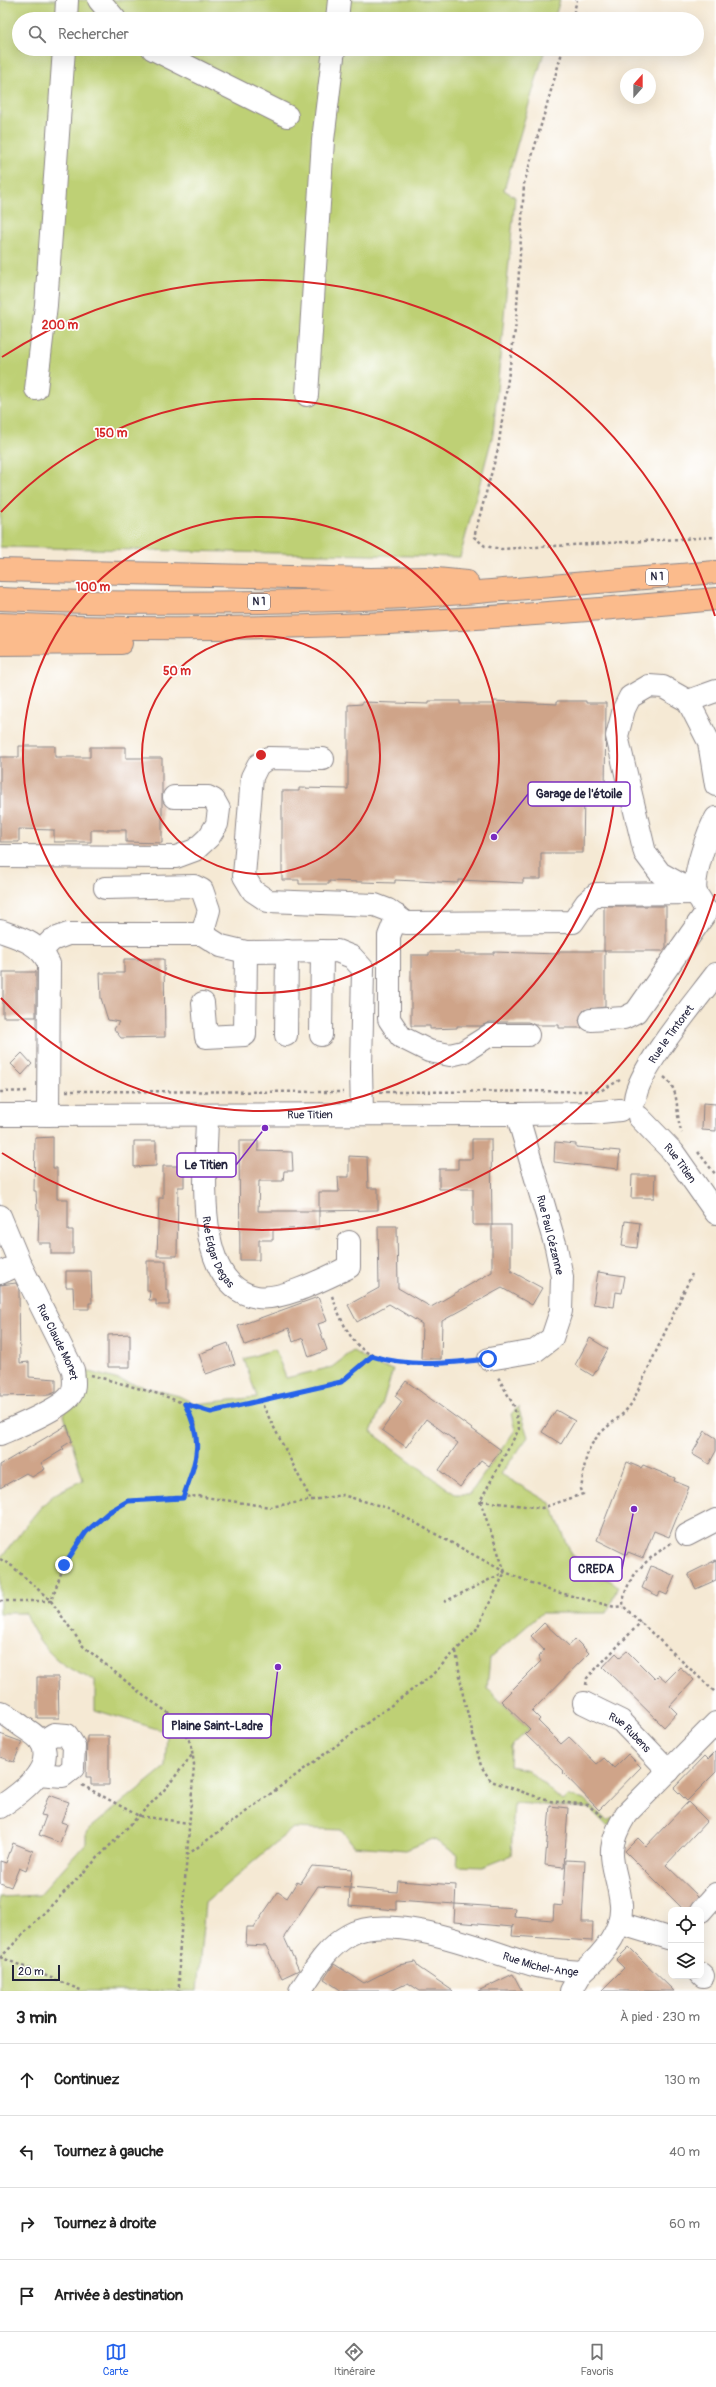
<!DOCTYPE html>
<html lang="fr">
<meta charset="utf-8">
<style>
body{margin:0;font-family:Pangolin,sans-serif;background:#f2f2f2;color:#222}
.controls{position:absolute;right:12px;bottom:12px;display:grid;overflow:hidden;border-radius:8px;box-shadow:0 4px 16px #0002}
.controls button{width:36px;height:36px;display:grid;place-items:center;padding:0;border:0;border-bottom:1px solid #e0e0e0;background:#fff;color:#222;font:20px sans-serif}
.compass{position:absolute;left:620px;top:68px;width:36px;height:36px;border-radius:50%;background:#fff;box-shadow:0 4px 16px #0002;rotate:21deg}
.scale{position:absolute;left:12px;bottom:10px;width:48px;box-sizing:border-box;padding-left:4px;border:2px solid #22223b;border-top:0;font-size:11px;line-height:14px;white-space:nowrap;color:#22223b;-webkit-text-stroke:3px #fff;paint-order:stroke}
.stop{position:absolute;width:12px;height:12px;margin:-9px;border:3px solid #2563eb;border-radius:50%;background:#fff}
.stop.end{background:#2563eb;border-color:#fff;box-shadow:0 1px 4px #0008}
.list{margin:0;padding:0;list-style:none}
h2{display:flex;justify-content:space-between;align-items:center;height:52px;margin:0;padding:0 16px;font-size:17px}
h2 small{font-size:13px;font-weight:400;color:#767676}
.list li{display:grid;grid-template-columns:26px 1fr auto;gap:12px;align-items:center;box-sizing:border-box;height:72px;padding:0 16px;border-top:1px solid #e0e0e0}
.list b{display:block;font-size:15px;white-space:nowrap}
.list em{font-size:13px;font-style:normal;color:#767676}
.icon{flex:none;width:22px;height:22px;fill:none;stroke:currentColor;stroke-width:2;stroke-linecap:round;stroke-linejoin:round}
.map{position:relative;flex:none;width:716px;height:1991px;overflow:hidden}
.search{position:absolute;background:#fff;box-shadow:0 4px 16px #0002;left:12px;right:12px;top:12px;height:44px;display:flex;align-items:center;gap:10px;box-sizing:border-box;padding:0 14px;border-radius:22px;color:#767676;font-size:15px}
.sheet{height:340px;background:#fff}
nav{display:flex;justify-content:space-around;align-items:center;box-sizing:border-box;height:56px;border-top:1px solid #e0e0e0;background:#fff;font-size:11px;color:#767676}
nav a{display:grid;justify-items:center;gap:2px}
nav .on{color:#2563eb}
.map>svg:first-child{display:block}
.green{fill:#bed074;stroke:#707958}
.building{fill:#cfa489}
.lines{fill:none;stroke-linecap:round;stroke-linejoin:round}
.minor-casing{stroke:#8c8688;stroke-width:24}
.highway-casing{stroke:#8c8688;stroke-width:24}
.path{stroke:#8c8688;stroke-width:2.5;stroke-dasharray:3 3;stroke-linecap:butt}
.minor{stroke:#fff;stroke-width:22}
.highway{stroke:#fbbb8c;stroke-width:22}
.route{stroke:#2563eb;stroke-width:5}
.ring{fill:none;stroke:#d62828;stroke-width:2}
.labels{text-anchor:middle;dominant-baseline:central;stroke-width:3.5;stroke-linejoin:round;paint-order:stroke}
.shield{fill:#fff;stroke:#646476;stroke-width:1}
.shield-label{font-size:10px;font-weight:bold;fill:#22223b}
.street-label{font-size:11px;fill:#22223b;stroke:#fff}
.centre{fill:#d62828;stroke:#fff;stroke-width:2}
.ring-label{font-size:12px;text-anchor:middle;font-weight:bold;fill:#d62828;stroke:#fff;stroke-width:3.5;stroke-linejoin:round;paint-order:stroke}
.leader{fill:none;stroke:#7b2cbf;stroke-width:1.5}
.callout-dot{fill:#7b2cbf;stroke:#fff;stroke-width:1.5}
.callout{fill:#fff;stroke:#7b2cbf;stroke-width:1.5}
.callout-label{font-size:12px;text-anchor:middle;font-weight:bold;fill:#22223b}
</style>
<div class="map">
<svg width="716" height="1991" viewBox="0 0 716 1991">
<rect width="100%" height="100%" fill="#fff"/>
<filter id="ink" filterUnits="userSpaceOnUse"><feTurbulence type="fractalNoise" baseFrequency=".025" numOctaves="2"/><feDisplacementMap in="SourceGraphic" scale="8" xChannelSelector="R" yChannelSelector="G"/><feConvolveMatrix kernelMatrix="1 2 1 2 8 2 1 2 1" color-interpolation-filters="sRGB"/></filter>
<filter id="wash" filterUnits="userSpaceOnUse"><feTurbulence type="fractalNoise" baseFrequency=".012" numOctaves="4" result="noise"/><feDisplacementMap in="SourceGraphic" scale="16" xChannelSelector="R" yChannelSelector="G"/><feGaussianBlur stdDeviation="0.9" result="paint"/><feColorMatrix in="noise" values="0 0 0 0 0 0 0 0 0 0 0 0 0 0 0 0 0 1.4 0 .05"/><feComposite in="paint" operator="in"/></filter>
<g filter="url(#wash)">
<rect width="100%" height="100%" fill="#f5e9d4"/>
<g class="green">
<polygon points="0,0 560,0 554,19 19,19 19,49 545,49 504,190 515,197 493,434 460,557 0,547"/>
<path d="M 275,1349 L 286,1378 L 332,1367 L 353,1351 L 380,1367 L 393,1369 L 382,1405 L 371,1432 L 455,1494 L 470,1494 L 515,1430 L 511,1414 L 518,1407 L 528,1437 L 501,1474 L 550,1503 L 572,1555 L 618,1586 L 607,1613 L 542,1613 L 490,1658 L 487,1688 L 529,1729 L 511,1747 L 510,1766 L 528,1770 L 562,1801 L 568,1796 L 585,1800 L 607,1821 L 614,1817 L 608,1827 L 589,1808 L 514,1803 L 511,1856 L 483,1867 L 457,1866 L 458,1855 L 433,1839 L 406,1850 L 353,1846 L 342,1830 L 293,1828 L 205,1903 L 197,1991 L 0,1991 L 0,1897 L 39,1895 L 86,1843 L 86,1832 L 165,1767 L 167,1732 L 95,1710 L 95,1680 C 58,1667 40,1648 25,1613 L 0,1613 L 0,1558 C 18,1539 37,1506 57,1493 C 65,1488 75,1484 83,1480 L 64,1415 L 82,1370 L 179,1396 L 195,1404 L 257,1397 L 244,1359 Z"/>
</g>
<g id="blocks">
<g class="building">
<polygon points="429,701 460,701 460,704 494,704 494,701 557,704 557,701 586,701 586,703 606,703 605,791 588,791 588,794 584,794 583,853 541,853 541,879 523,879 523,883 458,880 458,883 395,880 395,883 329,881 329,884 299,884 299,880 282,880 282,791 299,791 299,788 348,789 348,705 362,704 362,702 429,704"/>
<polygon points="19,746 55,746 55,757 90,757 90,747 126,747 126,758 162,758 162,843 126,842 126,830 91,830 91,842 54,842 54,830 19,829 19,842 0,842 0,757 19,757"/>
<polygon points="604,906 666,906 666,947 663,951 604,951"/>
<polygon points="559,951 605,951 605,1007 584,1010 579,1020 582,1028 559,1028 559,1025 535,1025 528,1022 490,1022 481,1026 457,1026 457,1028 430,1029 430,1026 411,1026 411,955 429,955 429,952 460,952 460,954 494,954 494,952 559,954"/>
<polygon points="124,959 164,959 165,1037 121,1038 114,1029 119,1022 108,1020 101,998 100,973 124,973"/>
<rect x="3" y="972" width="33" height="45"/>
<polygon points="22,1053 32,1064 22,1075 11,1064"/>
<polygon points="703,1103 716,1104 716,1131 702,1130"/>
<polygon points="53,1137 53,1168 57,1168 57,1199 68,1199 68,1230 73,1230 73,1254 51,1254 51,1243 38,1243 39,1211 37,1210 36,1191 34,1191 35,1138"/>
<polygon points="472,1139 491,1139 492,1225 473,1225 473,1189 439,1189 439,1169 458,1169 458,1159 472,1159"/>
<polygon points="134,1141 156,1141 156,1166 134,1167"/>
<polygon points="239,1141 258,1141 258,1151 292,1152 293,1171 284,1171 283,1181 259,1181 258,1211 319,1211 319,1229 306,1229 305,1228 273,1230 273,1240 259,1240 259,1260 240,1260"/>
<polygon points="555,1142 576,1144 576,1147 620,1151 618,1169 554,1162"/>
<polygon points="349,1156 367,1157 368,1188 378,1188 378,1210 319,1211 319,1192 339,1192 338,1177 349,1177"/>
<polygon points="163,1166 184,1166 184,1187 178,1187 177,1256 157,1256 159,1198 163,1198"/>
<polygon points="632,1175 655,1175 654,1198 631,1198"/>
<polygon points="625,1221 640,1223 637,1248 622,1246"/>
<polygon points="492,1225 511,1225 511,1271 542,1288 532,1305 502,1288 442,1321 441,1359 421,1359 422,1324 389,1304 357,1322 348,1305 379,1288 378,1226 397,1226 398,1288 431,1307 492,1272"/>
<polygon points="147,1261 166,1261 166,1290 169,1290 169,1305 156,1305 156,1300 149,1300 150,1291 147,1291"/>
<polygon points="66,1271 91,1271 92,1303 89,1303 89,1309 74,1309 73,1287 66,1287"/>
<polygon points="598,1272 625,1276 622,1293 616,1292 614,1307 593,1304"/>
<polygon points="16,1283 19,1289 20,1363 29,1362 29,1377 56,1379 56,1392 49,1395 0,1396 0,1285"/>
<polygon points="318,1297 327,1321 318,1324 327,1350 309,1357 303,1338 293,1342 289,1328 245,1345 238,1326"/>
<polygon points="130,1334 130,1367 108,1367 108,1335"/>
<polygon points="590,1338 608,1349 593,1376 575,1365"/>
<polygon points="228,1343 235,1364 206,1374 199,1354"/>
<polygon points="406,1381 501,1450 489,1466 481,1460 460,1487 439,1470 458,1443 426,1419 406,1447 382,1430 402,1402 395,1396"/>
<polygon points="556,1410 575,1421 561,1444 542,1432"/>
<polygon points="67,1425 72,1441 62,1447 64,1449 41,1463 45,1469 32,1477 26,1473 0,1488 0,1465"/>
<polygon points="705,1431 716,1438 716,1451 709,1464 692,1454"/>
<polygon points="627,1462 641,1468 643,1465 675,1478 674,1481 689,1487 669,1537 654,1531 643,1558 628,1552 627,1555 597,1540"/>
<polygon points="716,1560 716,1580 696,1589 688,1574"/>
<polygon points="651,1566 675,1576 667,1595 660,1592 658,1596 642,1588"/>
<polygon points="544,1623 569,1646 575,1639 589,1653 532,1711 540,1719 538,1721 561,1744 569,1737 597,1764 604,1758 614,1768 628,1754 641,1767 599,1810 562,1772 563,1771 525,1734 530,1729 501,1701 541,1661 538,1657 544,1650 531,1636"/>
<polygon points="627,1651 655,1679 659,1675 666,1681 680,1667 694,1680 670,1706 677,1713 664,1727 603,1667 616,1653 620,1657"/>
<polygon points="37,1677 58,1677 59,1718 37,1718"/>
<polygon points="0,1734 22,1742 14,1762 0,1757"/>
<polygon points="87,1736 109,1736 109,1785 91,1785 91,1777 86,1777"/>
<polygon points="716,1751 716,1772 687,1801 674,1788 705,1756 708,1759"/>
<polygon points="49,1795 69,1802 61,1822 67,1824 60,1843 39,1835 46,1816 41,1815"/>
<polygon points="688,1802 707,1821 666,1865 698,1896 689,1910 684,1910 625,1851 638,1838 646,1846"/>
<polygon points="550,1806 568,1808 564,1867 545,1865"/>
<polygon points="13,1843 33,1851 26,1871 19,1868 11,1887 0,1883 0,1861 6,1863"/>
<polygon points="566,1860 585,1861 582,1922 593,1922 592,1941 512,1936 513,1925 513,1927 454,1922 455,1904 515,1908 514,1917 553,1920 554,1905 563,1906"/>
<polygon points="312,1866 352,1869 350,1888 318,1886 284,1937 299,1970 282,1978 266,1946 246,1945 247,1927 254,1927 278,1892 287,1898 297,1882 300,1884"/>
<polygon points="398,1881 456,1885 455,1904 396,1900 396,1910 349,1906 350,1888 397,1892"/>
<polygon points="629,1947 643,1961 674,1991 601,1991 624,1968 616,1960"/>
<polygon points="415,1962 418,1967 453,1991 420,1991 408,1983 391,1991 342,1991 324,1979 334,1964 364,1983 399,1965"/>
<polygon points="513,1974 522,1991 478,1991"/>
</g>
</g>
</g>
<g filter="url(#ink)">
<use href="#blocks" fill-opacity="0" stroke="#8c8688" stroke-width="1"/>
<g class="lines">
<g class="minor-casing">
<g id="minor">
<polyline points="99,0 115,19"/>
<polyline points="66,19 67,0"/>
<polyline points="337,19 339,0"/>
<polyline points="153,49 287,116"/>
<polyline points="36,389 46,305 64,49"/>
<polyline points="307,395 323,140 334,49"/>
<polyline points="688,701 716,691"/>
<polyline points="323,759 268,758 258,765 252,777 244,876 253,891 268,901 375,905 388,910 406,923 573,922 586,903 596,894 696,893 660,873 645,853 617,736 624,709 630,697 649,686 663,687 688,701 709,742 716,785"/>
<polyline points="0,856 176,857 195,850 209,837 217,824 219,809 214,800 208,797 174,797"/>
<polyline points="105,888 194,886 202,890 209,910 202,934"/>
<path d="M 702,903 C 701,900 697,896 696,893 C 692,877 708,831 716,818"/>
<polyline points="397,916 389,936 389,1019 401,1037 429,1051 450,1055 463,1052 490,1035 528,1035"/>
<path d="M 0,931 C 20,938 40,943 49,964 L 48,1115"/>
<polyline points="41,951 52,940 68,934 202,934 221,946 246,952 337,951 352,957 363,969 361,1069 362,1113"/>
<polyline points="203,1003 206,1037 245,1035 246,952"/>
<polyline points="591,1020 624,1018 636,1012 707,911"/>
<polyline points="286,1035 287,951"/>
<polyline points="321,1035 322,951"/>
<path id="s1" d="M 635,1099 C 638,1069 696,1001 716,974"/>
<path id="s2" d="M 0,1115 L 517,1114 L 591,1113 L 620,1110"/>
<path id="s3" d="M 207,1115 C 207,1163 190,1286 257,1297 C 283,1301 325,1278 349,1267 L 349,1242"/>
<path id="s4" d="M 639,1117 L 673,1152 L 716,1213"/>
<path id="s5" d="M 0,1216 L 20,1264 L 73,1370 C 74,1379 76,1390 69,1397 C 58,1410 16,1427 0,1434"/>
<polyline points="0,1273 20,1264"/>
<polyline points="489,1359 535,1351 552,1338 561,1311 562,1277 556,1247 517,1114"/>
<polyline points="687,1535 716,1520"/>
<path id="s6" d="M 584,1703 L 621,1721 L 669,1771"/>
<path d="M 0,1712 C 8,1715 16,1722 23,1727 C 29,1731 38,1736 42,1743 C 55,1770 18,1795 0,1807"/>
<polyline points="38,1774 63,1776 73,1768 74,1746 67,1735 54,1734 41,1742"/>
<polyline points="701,1911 716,1894"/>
<polyline points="619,1923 671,1939"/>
<polyline points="701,1974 703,1976"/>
<path id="s7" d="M 300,1991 C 314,1970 327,1947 349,1935 C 393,1910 491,1953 537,1966 C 552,1970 567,1971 582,1972 C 601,1956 623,1932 621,1905 C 617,1863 600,1857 626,1814 L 716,1723"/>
<polyline points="571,1991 582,1972"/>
</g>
</g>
<g class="highway-casing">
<g id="highway">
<polyline points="0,570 371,579 426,578 467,582"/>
<path d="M 0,599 C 112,604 223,604 335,600 C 462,596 589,582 716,572"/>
<path d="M 0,624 C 239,636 478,621 716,599"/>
<polyline points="0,644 121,643"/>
</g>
</g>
<g class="path">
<polyline points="572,19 577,0"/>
<polyline points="563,49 524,184 516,323 498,449 474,537 485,546 501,549 716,537"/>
<path d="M 664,1077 C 682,1091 674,1114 682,1133"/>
<polyline points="66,1091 343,1092"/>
<polyline points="0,1092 29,1091"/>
<polyline points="380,1092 600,1091 620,1080"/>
<polyline points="698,1152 716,1175"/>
<path d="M 332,1296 C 338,1312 344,1328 355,1342 C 378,1371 438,1364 471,1361"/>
<polyline points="91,1375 162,1395 185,1404 195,1423 197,1457 183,1498"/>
<polyline points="260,1400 311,1500"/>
<polyline points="186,1404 211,1412 341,1382 372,1357"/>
<path d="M 481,1501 L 542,1508 L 583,1494 L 581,1489 C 584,1473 584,1454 594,1441 C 605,1425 623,1418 633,1401 L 692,1274"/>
<path d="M 671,1543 C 649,1558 624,1577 623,1606 L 716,1693"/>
<polyline points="0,1559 12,1566 51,1601 83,1646 144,1696 176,1718 191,1744 194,1764 179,1958 179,1991"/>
<polyline points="0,1601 51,1601 64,1565 86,1532 109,1512 128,1501 198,1496 270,1507 342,1495 388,1508 505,1572 549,1590 615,1607 623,1606"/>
<polyline points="444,1602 505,1572"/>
<polyline points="456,1651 463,1695 481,1766 491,1781 549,1801 588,1805 604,1818"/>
<polyline points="586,1685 587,1678 641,1622"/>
<polyline points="82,1785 139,1816 189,1823"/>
<polyline points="187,1855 431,1676 476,1630 505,1572 480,1501 519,1429 514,1406 498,1377"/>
<polyline points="0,1957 83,1991"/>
<polyline points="0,1958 166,1788 192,1755"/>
</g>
<use href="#minor" class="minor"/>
<use href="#highway" class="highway"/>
</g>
</g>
<g class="lines" filter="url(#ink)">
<path class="route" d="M 64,1565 L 86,1532 L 109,1512 L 128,1501 L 183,1498 C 196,1460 205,1443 185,1404 L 211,1412 L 341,1382 L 372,1356 C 410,1368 450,1363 488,1359"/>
</g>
<g class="ring">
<circle cx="261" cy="755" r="119"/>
<circle cx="261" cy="755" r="238"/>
<path d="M1 512A356 356 0 1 1 1 998"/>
<path d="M715 894A475 475 0 0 1 2 1153M2 357A475 475 0 0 1 715 616"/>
</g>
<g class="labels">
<g class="shield">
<rect x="646" y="569" width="22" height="16" rx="3"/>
<rect x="248" y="594" width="22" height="16" rx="3"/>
</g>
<g class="shield-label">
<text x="657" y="577">N 1</text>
<text x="259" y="602">N 1</text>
</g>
<g class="street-label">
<text stroke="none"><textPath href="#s1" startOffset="75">Rue le Tintoret</textPath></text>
<text stroke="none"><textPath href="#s2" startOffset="310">Rue Titien</textPath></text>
<text stroke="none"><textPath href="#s4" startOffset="62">Rue Titien</textPath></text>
<text transform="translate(550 1235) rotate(76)">Rue Paul Cézanne</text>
<text stroke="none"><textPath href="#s3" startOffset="139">Rue Edgar Degas</textPath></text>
<text stroke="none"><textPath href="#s5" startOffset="139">Rue Claude Monet</textPath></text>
<text stroke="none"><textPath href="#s6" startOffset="55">Rue Rubens</textPath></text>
<text stroke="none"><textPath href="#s7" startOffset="273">Rue Michel-Ange</textPath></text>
</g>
</g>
<circle cx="261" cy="755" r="6" class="centre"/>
<g class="ring-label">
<text x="60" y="329">200 m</text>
<text x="111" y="437">150 m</text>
<text x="93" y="591">100 m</text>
<text x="177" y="675">50 m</text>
</g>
<path class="leader" d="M494 837L528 794M265 1128L236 1165M634 1509L622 1569M278 1667L271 1726"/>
<g class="callout-dot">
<circle cx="494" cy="837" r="4"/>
<circle cx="265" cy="1128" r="4"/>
<circle cx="634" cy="1509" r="4"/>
<circle cx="278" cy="1667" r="4"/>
</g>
<g class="callout">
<rect x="528" y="782" width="102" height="24" rx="4"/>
<rect x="177" y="1153" width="59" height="24" rx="4"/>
<rect x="570" y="1557" width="52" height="24" rx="4"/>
<rect x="163" y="1714" width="108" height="24" rx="4"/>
</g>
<g class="callout-label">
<text x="579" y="798">Garage de l'étoile</text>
<text x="206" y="1169">Le Titien</text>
<text x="596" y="1573">CREDA</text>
<text x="217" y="1730">Plaine Saint-Ladre</text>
</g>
</svg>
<div class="controls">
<button><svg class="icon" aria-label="locate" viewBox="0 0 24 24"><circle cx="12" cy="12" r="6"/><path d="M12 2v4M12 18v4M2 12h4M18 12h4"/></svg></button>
<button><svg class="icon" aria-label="layers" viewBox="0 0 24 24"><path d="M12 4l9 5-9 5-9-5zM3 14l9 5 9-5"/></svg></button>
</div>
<svg class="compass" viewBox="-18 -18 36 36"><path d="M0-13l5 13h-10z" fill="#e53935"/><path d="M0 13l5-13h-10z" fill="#767676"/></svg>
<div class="scale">20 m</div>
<div class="stop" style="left:488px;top:1359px"></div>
<div class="stop end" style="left:64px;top:1565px"></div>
<div class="search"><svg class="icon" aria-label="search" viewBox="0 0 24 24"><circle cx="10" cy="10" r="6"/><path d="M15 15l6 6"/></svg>Rechercher</div>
</div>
<section class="sheet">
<h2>3 min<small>À pied · 230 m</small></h2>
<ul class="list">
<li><svg class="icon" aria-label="ahead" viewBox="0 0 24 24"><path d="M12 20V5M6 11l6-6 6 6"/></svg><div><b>Continuez</b></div><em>130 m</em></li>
<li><svg class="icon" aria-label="left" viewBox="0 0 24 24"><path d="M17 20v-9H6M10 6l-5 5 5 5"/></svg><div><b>Tournez à gauche</b></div><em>40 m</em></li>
<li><svg class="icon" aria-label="right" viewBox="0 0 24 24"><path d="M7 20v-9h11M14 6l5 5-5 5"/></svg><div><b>Tournez à droite</b></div><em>60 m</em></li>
<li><svg class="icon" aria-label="arrive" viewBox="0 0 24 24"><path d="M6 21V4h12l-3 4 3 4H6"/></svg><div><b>Arrivée à destination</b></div></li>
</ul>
</section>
<nav>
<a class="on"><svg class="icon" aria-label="map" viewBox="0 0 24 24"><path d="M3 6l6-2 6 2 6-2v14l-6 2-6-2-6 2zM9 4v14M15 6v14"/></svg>Carte</a>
<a><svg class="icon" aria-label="directions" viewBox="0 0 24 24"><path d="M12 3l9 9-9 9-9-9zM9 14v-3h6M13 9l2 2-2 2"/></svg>Itinéraire</a>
<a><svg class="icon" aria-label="saved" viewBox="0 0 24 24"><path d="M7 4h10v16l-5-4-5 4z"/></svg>Favoris</a>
</nav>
